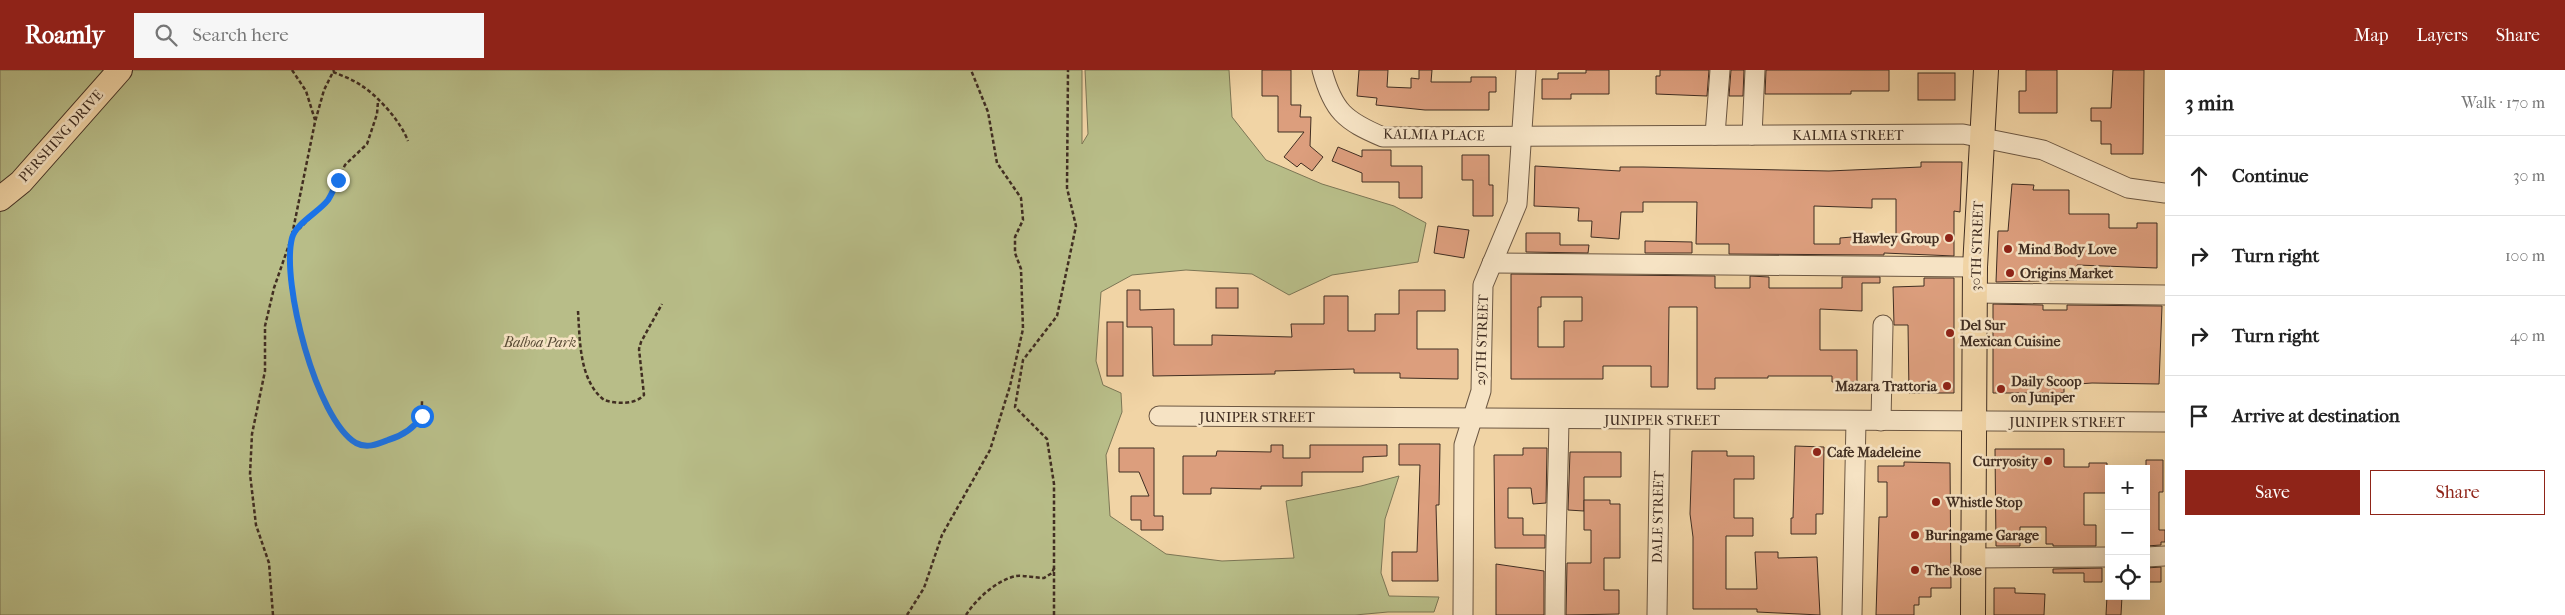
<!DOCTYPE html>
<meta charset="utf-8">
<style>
body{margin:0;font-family:"IM FELL French Canon",serif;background:#f6f6f6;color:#222}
.controls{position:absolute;right:15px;bottom:15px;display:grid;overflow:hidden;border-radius:0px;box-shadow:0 5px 20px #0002}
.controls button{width:45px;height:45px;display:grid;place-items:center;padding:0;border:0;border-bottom:1px solid #e0e0e0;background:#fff;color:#222;font:25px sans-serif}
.stop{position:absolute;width:15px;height:15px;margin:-11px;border:4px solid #1a73e8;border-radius:50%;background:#fff}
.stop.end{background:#1a73e8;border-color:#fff;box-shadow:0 1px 5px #0008}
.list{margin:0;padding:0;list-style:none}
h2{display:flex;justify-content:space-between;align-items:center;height:65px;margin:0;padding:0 20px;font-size:21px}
h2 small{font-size:16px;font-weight:400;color:#767676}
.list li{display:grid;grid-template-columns:32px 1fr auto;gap:15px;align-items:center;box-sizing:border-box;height:80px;padding:0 20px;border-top:1px solid #e0e0e0}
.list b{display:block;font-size:19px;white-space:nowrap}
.list em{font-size:16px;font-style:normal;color:#767676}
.actions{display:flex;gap:10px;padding:15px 20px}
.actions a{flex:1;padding:11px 0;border:1px solid #8f2418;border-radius:0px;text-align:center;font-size:18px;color:#8f2418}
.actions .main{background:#8f2418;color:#fff}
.icon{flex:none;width:28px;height:28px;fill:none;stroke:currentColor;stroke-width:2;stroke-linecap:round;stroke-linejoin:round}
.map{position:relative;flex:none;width:2165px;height:545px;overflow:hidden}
header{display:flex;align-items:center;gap:30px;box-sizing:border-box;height:70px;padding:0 25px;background:#8f2418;color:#fff}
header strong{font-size:24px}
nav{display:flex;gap:28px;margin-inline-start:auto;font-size:18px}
.search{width:350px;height:45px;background:#f6f6f6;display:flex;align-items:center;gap:12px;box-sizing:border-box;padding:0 18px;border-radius:0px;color:#767676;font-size:19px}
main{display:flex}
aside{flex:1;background:#fff}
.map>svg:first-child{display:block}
.green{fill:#b8bd88;stroke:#7c7655}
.building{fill:#dc9e7d;stroke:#412e22;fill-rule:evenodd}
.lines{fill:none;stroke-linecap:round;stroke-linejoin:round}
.minor-casing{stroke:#6d5843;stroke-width:21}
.major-casing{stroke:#412e22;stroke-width:26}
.path{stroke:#412e22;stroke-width:2.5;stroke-dasharray:4 2.5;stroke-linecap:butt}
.minor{stroke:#f6e3c4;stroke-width:19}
.major{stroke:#f1d4a5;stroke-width:24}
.route{stroke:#1a73e8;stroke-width:6}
.poi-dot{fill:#8f2418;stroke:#f6e3c4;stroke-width:2}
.labels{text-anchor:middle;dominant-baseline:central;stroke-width:5;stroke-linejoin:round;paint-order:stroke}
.street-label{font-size:14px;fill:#412e22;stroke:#f6e3c4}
.poi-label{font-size:14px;font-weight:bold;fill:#412e22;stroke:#f6e3c4;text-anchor:start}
.park-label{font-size:14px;font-style:italic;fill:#594b36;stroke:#f6e3c4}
</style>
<header>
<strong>Roamly</strong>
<div class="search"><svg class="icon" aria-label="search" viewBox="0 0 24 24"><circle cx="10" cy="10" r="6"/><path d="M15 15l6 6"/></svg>Search here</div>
<nav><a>Map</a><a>Layers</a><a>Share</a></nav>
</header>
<main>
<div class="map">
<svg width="2165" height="545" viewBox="0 0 2165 545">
<rect width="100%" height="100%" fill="#f1d4a5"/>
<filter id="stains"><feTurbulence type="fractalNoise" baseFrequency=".004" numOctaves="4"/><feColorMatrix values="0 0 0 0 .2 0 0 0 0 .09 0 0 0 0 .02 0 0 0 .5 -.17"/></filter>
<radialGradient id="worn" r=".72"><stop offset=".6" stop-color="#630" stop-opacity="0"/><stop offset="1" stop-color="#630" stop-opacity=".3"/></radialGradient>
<polygon class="green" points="0,0 1082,0 1082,74 1088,64 1085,0 1229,0 1232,47 1266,90 1322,114 1394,136 1426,153 1418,192 1332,205 1289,225 1252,204 1186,200 1132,205 1101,222 1096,291 1103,315 1121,323 1122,342 1106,385 1110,446 1166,484 1222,491 1294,488 1286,431 1361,416 1399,406 1385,449 1381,503 1389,526 1439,527 1434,542 1388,542 1355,545 0,545"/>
<g class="building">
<polygon points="1262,0 1291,0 1291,35 1301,35 1300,47 1311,47 1310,76 1323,87 1312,101 1301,93 1297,97 1284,87 1304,62 1278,62 1278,26 1262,26"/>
<polygon points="1359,0 1388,0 1387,17 1411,18 1411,8 1419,9 1419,0 1432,0 1431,12 1471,12 1471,7 1496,7 1496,22 1489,22 1489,40 1425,40 1376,35 1377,28 1357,26"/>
<polygon points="1586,0 1609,0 1609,24 1571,24 1571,29 1542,29 1542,9 1558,9 1558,3 1586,3"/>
<polygon points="1660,0 1709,0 1707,26 1656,24 1656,6 1660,6"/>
<polygon points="1731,0 1744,0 1743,26 1729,26"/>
<polygon points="1766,0 1889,0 1889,21 1851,21 1851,24 1765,24"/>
<polygon points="2026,0 2057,0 2057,43 2019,43 2019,21 2026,21"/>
<polygon points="2113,0 2144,0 2143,84 2111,84 2111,74 2101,74 2101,51 2091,51 2091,38 2111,38"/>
<rect x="1918" y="3" width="37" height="27"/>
<polygon points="1338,77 1362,87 1362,80 1391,80 1391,96 1422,96 1422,128 1399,128 1399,112 1362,112 1362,103 1332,91"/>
<polygon points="1462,85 1489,85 1489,115 1493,115 1493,146 1473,146 1473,110 1462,110"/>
<path d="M 1921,92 L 1962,92 L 1960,142 L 1954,141 L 1954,186 L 1884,183 L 1884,185 L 1729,184 L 1729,174 L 1696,174 L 1697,132 L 1643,132 L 1643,142 L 1621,142 L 1619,169 L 1591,167 L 1592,151 L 1578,151 L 1579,138 L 1534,136 L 1535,96 L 1620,101 L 1620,97 L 1643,97 L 1829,101 L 1921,97 ZM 1872,129 L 1896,129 L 1896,167 L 1852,167 L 1840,168 L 1840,174 L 1814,174 L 1814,136 L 1872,138 Z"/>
<polygon points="2012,114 2034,115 2033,120 2069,120 2069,144 2109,144 2109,158 2137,158 2137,153 2157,153 2157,198 2077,195 2077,210 1996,212 1998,161 2008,161"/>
<polygon points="1438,156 1469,160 1464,188 1434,183"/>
<polygon points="1526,163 1560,163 1560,175 1589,175 1588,183 1526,182"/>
<polygon points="1645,171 1692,172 1692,183 1645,183"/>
<path d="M 1511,204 L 1715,206 L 1715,218 L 1750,218 L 1750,206 L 1769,207 L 1769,218 L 1842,218 L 1842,207 L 1880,207 L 1880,213 L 1862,213 L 1862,241 L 1820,239 L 1820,280 L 1857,280 L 1857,312 L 1832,312 L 1832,306 L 1768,306 L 1768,308 L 1715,308 L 1715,319 L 1697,319 L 1697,237 L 1669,237 L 1668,317 L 1651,317 L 1651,296 L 1603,296 L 1603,309 L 1511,309 ZM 1541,227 L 1582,227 L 1582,251 L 1564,251 L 1564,277 L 1538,277 L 1538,237 L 1541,237 Z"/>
<polygon points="1924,208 1954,208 1954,323 1909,323 1908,255 1894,255 1893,217 1924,216"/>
<rect x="1216" y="218" width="22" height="20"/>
<polygon points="1127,220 1140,220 1140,240 1174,239 1174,275 1212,275 1212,265 1292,267 1291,254 1324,254 1324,226 1348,226 1348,261 1375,261 1375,244 1399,244 1399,220 1445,220 1445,241 1417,241 1417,279 1458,279 1458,309 1400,308 1400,303 1354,303 1354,299 1275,301 1275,304 1153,306 1152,257 1127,257"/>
<polygon points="1993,234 2043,235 2043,240 2067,240 2067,235 2162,236 2159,314 2092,313 2064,315 2064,323 1993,323"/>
<rect x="1107" y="252" width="16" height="54"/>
<polygon points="1399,374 1440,374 1439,435 1436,435 1438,511 1392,511 1392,482 1417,482 1420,395 1399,395"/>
<polygon points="1271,375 1283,375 1283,388 1310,388 1310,375 1387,375 1387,386 1363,387 1363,402 1302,402 1302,416 1261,416 1261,419 1211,418 1211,424 1183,424 1183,386 1216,386 1217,381 1271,382"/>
<polygon points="1795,376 1824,377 1823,444 1816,444 1816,464 1791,464 1791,448 1793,448"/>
<polygon points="1119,378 1154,378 1154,446 1163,446 1163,460 1141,460 1141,450 1131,450 1131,426 1149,426 1139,402 1119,402"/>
<polygon points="1523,378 1547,378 1546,433 1533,434 1531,418 1508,418 1508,448 1523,448 1523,465 1545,465 1545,478 1495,478 1494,385 1523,385"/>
<polygon points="1995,379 2064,379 2064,397 2089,397 2089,393 2107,393 2107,423 2084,423 2084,455 2096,455 2096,476 2053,476 2053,474 2046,474 2046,457 2020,457 2020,476 1996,476"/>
<polygon points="1692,381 1727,381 1727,386 1754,386 1754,409 1734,409 1734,448 1753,448 1753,466 1726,466 1726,519 1757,519 1755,482 1778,482 1778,488 1817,487 1820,545 1757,542 1757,539 1693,539 1693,467 1690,444"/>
<polygon points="1570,382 1621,382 1621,407 1584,407 1584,441 1568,440"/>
<polygon points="2146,390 2163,390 2163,422 2159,422 2159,460 2165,460 2165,472 2161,472 2161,475 2146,476"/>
<polygon points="1904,392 1950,393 1951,518 1931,518 1931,527 1919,527 1919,535 1914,535 1914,545 1876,545 1879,447 1887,447 1887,412 1878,412 1878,396 1904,396"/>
<polygon points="1584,430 1610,430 1610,434 1620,434 1620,488 1604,488 1604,520 1619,520 1619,544 1566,545 1567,493 1591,493 1591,460 1584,460"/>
<polygon points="1496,494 1544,501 1544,545 1496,545"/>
<polygon points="2161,497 2161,512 2146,512 2146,498"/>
<polygon points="2102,498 2102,512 2084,512 2084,503 2053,503 2053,499"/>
<polygon points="1994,518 2015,518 2015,523 2045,524 2044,545 1994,545"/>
<polygon points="2107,526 2122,526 2121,545 2106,545"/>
</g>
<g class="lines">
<g class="minor-casing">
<g id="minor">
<path d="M 1322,0 C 1333,41 1345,51 1383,67 L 1963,64 L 2043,80 L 2128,118 L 2165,123"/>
<polyline points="1715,65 1720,0"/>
<polyline points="1752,65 1755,0"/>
<polyline points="1492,193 1975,197"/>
<polyline points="1974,223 2165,225"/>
<polyline points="1159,346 2165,352"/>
<polyline points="1881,351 1883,255"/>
<polyline points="2146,487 2165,486"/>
<polyline points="1973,488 2109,487"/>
<polyline points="1463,545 1464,375 1481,321 1483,215 1517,134 1526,0"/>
<path d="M 1555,545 C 1555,479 1558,414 1559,349"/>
<polyline points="1657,545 1660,350"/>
<polyline points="1852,545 1856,351"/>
</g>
</g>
<g class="major-casing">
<g id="major">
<polyline points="0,129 21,112 120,0"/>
<polyline points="1973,545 1975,197 1986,0"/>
</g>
</g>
<g class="path">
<polyline points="292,0 306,21 315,50"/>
<path d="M 333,2 C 343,6 354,10 362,16 C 379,27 401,52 408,71"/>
<polyline points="292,165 315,52 324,20 334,0"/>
<path d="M 292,170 C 290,183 289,196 290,209 C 293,247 322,352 356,373 C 369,381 387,372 399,365 C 417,355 422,353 422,331"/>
<path d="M 578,241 C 580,271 579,310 604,330 C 617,334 635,335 644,325 L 639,279 L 641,272 L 662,234"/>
<polyline points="273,545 269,493 256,455 250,404 252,364 265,301 265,256 274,218 292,166 328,130 345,95 367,74 377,44 378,31"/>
<polyline points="907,545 924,518 942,465 990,380 1010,316 1023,259 1021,199 1015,183 1015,167 1023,150 1021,128 997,93 988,42 971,0"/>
<path d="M 966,545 C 976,529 997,510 1016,506 C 1024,505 1036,508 1044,508 L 1052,503 L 1055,496"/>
<polyline points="1054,545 1054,414 1047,369 1015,337 1023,290 1057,246 1076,156 1067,118 1068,0"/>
</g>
<use href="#minor" class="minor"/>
<use href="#major" class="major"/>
</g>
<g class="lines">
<path class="route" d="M 338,110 C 335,116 332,124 328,130 C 319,142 296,153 292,168 C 281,212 316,349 356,373 C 367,379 378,374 388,370 C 402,366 414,358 422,346"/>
</g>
<g class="poi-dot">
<circle cx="1949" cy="168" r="5"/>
<circle cx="2008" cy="179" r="5"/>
<circle cx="2010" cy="203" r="5"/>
<circle cx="1950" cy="263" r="5"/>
<circle cx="1947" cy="316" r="5"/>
<circle cx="2001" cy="319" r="5"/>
<circle cx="1817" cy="382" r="5"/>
<circle cx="2048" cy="391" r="5"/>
<circle cx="1936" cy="432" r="5"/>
<circle cx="1915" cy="465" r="5"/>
<circle cx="1915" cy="500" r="5"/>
</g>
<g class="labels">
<g class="street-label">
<text transform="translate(1434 65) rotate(1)">KALMIA PLACE</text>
<text x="1848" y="65">KALMIA STREET</text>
<text transform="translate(61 66) rotate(-48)">PERSHING DRIVE</text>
<text transform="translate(1977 176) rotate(-88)">30TH STREET</text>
<text transform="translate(1482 270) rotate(-88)">29TH STREET</text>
<text x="1257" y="347">JUNIPER STREET</text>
<text x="1662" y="350">JUNIPER STREET</text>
<text x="2067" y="352">JUNIPER STREET</text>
<text transform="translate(1658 447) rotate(-89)">DALE STREET</text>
</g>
<g class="poi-label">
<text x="1939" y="168" text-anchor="end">Hawley Group</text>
<text x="2018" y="179">Mind Body Love</text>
<text x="2020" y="203">Origins Market</text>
<text x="1960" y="255">Del Sur<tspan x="1960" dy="16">Mexican Cuisine</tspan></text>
<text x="2011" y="311">Daily Scoop<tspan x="2011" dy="16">on Juniper</tspan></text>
<text x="1937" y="316" text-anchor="end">Mazara Trattoria</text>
<text x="1827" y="382">Cafe Madeleine</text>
<text x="2038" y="391" text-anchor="end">Curryosity</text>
<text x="1946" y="432">Whistle Stop</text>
<text x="1925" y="465">Buringame Garage</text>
<text x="1925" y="500">The Rose</text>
</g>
<g class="park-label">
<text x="540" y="272">Balboa Park</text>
</g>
</g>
<rect width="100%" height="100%" filter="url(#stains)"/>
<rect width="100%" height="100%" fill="url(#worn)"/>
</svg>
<div class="controls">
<button>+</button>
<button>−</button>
<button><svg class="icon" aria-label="locate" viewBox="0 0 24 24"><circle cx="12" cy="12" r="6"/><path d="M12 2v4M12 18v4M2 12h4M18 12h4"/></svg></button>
</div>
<div class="stop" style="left:422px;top:346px"></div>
<div class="stop end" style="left:338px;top:110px"></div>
</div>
<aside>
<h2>3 min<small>Walk · 170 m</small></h2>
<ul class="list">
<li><svg class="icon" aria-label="ahead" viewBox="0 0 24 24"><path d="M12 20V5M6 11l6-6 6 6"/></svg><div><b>Continue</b></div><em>30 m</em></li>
<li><svg class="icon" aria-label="right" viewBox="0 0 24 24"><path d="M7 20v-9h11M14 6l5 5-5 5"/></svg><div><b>Turn right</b></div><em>100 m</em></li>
<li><svg class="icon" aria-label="right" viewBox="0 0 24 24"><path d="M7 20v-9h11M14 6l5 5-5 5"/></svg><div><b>Turn right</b></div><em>40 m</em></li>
<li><svg class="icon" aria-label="arrive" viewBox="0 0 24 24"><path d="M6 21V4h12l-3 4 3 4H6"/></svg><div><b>Arrive at destination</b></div></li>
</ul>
<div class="actions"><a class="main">Save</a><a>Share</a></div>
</aside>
</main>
